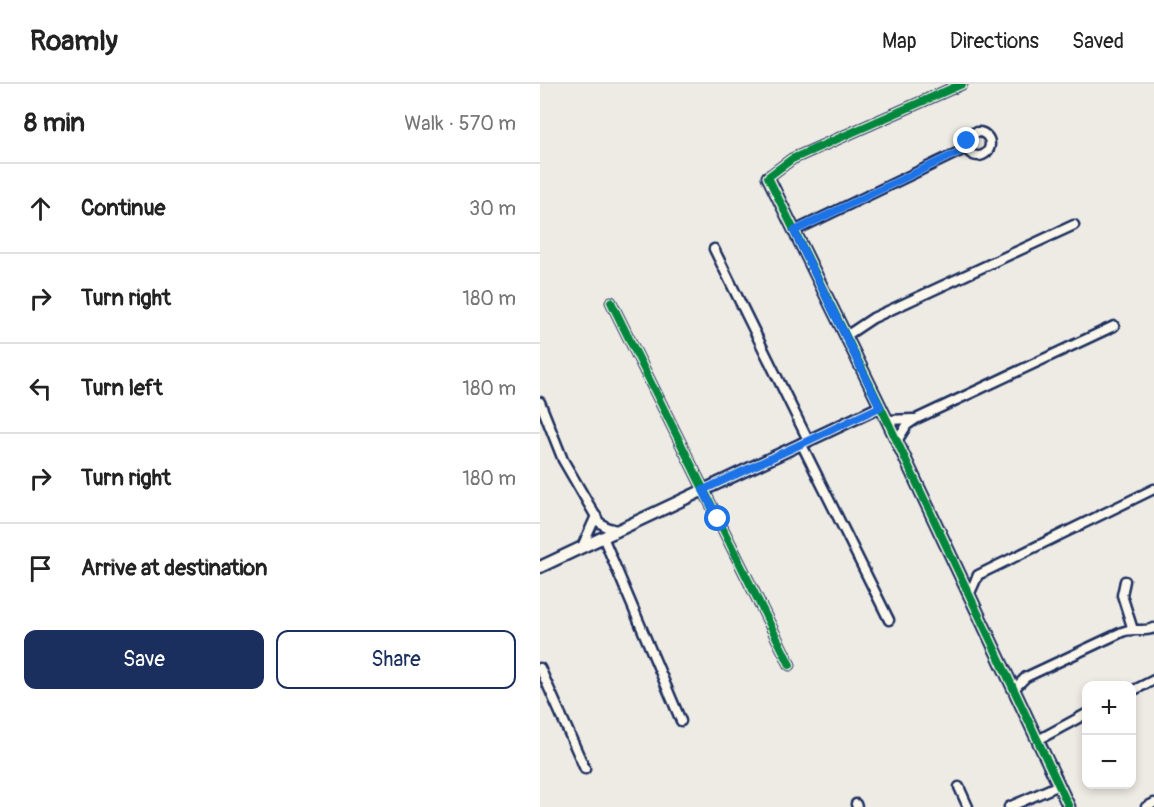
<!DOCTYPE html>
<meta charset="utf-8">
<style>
body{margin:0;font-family:Pangolin,sans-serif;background:#f6f6f6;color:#222}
.controls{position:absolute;right:18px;bottom:18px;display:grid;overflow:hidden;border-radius:12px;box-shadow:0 3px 9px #0003}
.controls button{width:54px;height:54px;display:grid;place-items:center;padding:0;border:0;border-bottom:2px solid #e0e0e0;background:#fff;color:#222;font:30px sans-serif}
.stop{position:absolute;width:18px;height:18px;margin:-14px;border:4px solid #1a73e8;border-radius:50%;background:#fff}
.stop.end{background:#1a73e8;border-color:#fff;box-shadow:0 2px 6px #0008}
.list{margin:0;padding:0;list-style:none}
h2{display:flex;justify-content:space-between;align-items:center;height:78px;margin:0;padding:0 24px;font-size:26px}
h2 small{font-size:20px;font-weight:400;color:#767676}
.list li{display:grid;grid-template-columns:39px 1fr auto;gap:18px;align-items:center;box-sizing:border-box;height:90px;padding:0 24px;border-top:2px solid #e0e0e0}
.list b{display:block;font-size:22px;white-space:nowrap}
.list em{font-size:20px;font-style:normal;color:#767676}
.actions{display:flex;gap:12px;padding:18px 24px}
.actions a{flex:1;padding:14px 0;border:2px solid #1b2f5e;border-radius:12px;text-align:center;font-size:21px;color:#1b2f5e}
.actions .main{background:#1b2f5e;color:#fff}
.icon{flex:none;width:33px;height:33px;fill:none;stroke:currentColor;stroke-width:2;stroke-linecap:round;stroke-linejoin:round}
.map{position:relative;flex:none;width:614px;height:723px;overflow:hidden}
header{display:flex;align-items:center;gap:36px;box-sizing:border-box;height:84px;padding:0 30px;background:#fff;border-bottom:2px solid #e0e0e0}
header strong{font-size:28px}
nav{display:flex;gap:33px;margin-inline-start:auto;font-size:21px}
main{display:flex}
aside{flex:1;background:#fff}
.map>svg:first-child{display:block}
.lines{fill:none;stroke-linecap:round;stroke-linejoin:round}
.minor-casing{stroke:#1b2f5e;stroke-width:13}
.tertiary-casing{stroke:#1b2f5e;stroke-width:15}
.minor{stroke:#fbf7ec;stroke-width:8}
.tertiary{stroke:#fbf7ec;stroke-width:10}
.cycleway-casing{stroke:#fbf7ec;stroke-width:11}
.cycleway{stroke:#00873e;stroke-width:8}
.route{stroke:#1a73e8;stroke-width:8}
</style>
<header>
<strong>Roamly</strong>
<nav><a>Map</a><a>Directions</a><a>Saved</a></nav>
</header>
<main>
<aside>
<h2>8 min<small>Walk · 570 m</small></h2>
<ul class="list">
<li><svg class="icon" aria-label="ahead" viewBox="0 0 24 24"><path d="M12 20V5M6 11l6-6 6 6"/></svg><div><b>Continue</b></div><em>30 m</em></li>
<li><svg class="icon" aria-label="right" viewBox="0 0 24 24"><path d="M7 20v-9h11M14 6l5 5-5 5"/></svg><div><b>Turn right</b></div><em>180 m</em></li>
<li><svg class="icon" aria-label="left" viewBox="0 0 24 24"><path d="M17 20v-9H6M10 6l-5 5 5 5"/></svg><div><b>Turn left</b></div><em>180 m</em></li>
<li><svg class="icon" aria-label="right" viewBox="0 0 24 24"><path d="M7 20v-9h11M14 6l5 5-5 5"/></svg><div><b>Turn right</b></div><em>180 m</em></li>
<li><svg class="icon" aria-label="arrive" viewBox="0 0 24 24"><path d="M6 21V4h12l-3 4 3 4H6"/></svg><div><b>Arrive at destination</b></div></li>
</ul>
<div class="actions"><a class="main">Save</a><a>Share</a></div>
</aside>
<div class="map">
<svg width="614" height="723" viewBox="0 0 614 723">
<rect width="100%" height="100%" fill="#eeebe4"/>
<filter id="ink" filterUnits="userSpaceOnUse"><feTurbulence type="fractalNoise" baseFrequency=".0167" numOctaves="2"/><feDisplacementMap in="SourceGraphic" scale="12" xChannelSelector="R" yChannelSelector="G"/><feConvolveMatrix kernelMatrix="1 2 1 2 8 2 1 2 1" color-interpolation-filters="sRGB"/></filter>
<g filter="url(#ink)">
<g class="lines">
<g class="minor-casing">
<g id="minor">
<circle cx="438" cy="60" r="12"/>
<polyline points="228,93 252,75 422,0"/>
<polyline points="254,147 427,64"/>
<polyline points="174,165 268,356"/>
<polyline points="71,218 250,581"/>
<polyline points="306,252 333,234 534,141"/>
<polyline points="0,318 23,376 59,438 66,443 77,446"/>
<polyline points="347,336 373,335"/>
<polyline points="357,357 367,341 376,335 574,242"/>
<polyline points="261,359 349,536"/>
<polyline points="63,453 141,637"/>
<polyline points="42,463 56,432"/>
<polyline points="585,497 582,511 593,546"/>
<polyline points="429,511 438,491 614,405"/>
<polyline points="0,584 45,685"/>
<path d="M 474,605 L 486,593 L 582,548 C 593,543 603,549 614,544"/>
<polyline points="592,607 614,596"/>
<polyline points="498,656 546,630"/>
<polyline points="419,703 428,723"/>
<polyline points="316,720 317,723"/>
<polyline points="469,723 519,701"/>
<polyline points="606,723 614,719"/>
</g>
</g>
<g class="tertiary-casing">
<g id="tertiary">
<polyline points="228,93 347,336 529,723"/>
<polyline points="0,483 340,323"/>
</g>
</g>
<use href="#minor" class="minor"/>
<use href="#tertiary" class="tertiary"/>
<g class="cycleway-casing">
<g id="cycleway">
<polyline points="422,0 252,75 228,93 347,336 529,723"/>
<polyline points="71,218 250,581"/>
</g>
</g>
<use href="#cycleway" class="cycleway"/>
</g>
</g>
<g class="lines" filter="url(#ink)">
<polyline class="route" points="178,435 163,406 340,323 254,147 427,64 427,57"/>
</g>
</svg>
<div class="controls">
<button>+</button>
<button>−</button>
</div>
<div class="stop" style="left:178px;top:435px"></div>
<div class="stop end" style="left:427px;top:57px"></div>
</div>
</main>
